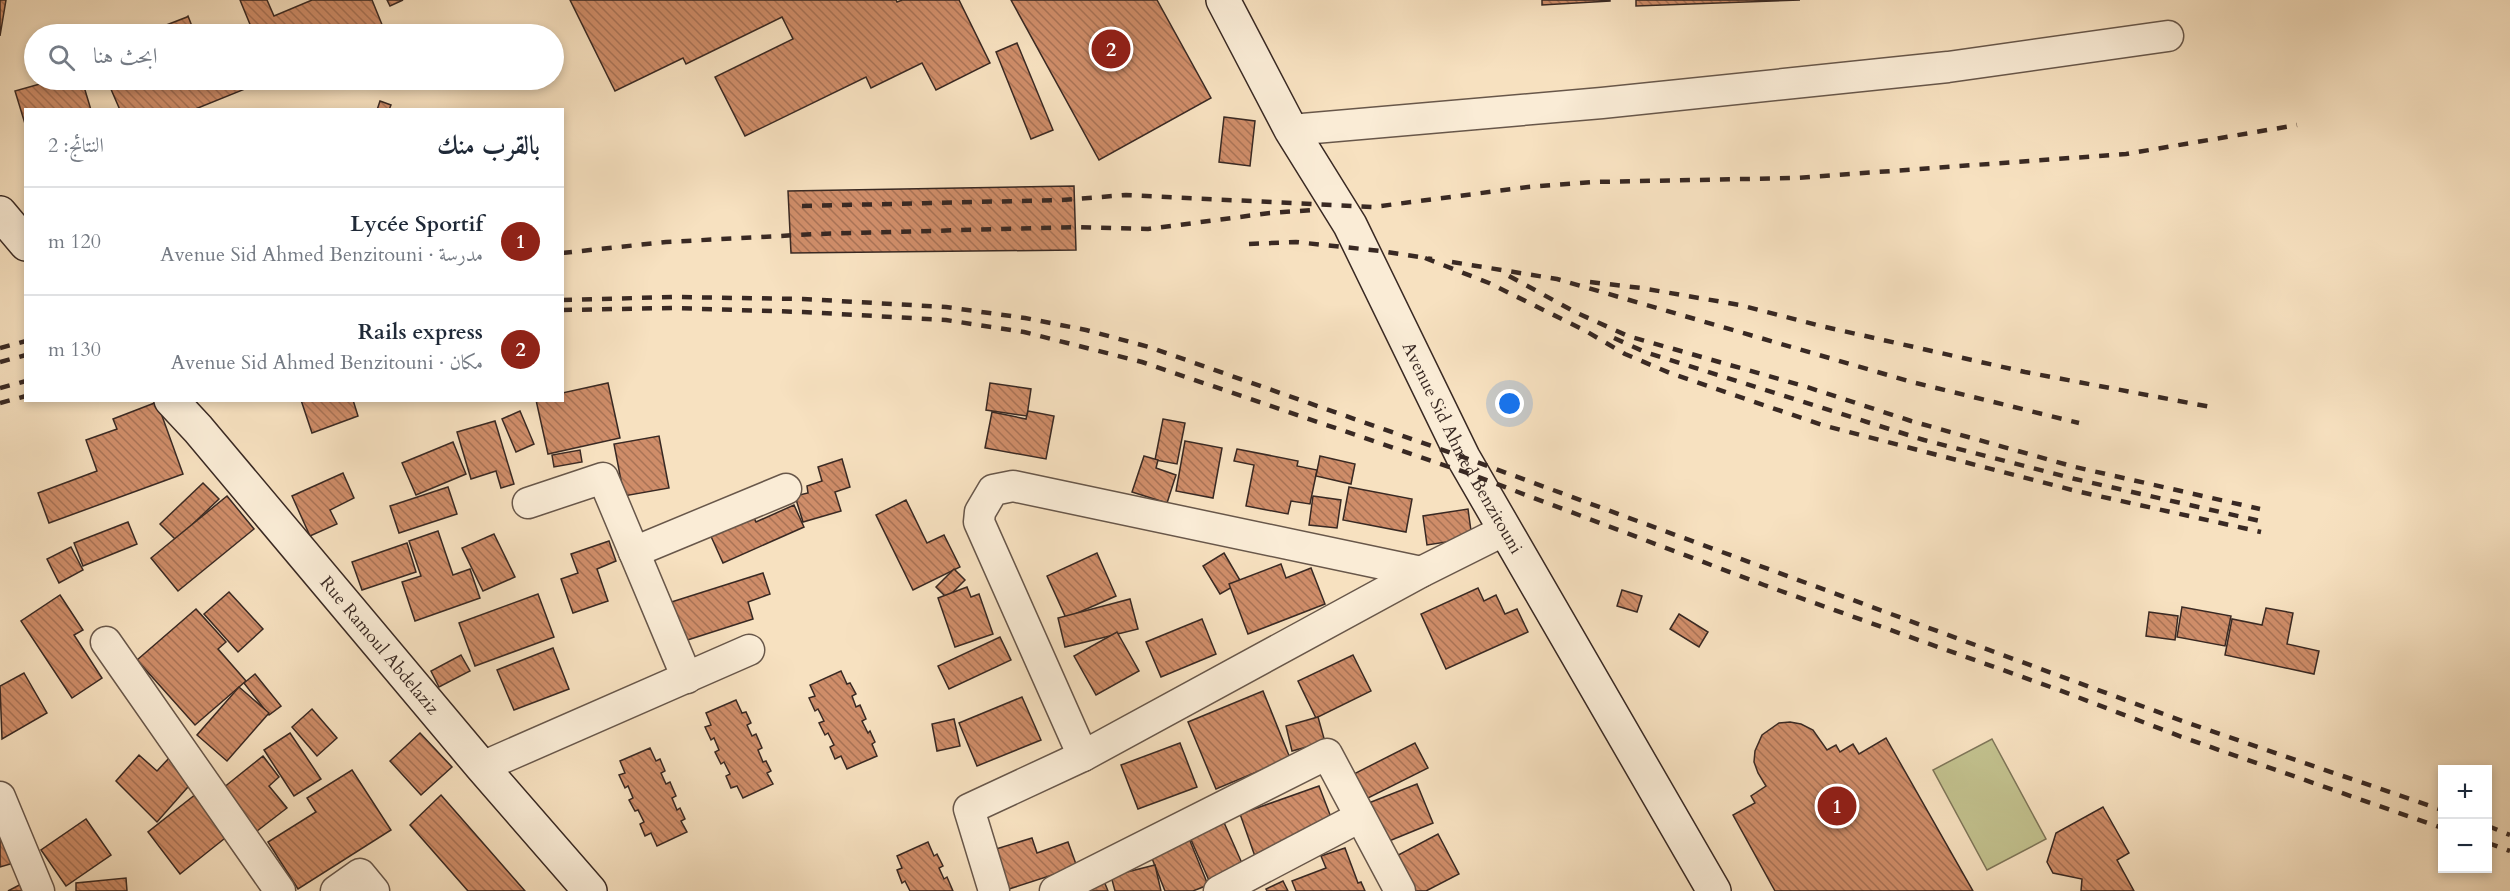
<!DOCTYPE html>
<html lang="ar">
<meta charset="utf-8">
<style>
body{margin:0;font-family:Cardo,Amiri,serif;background:#f6f6f7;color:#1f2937;direction:rtl}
.controls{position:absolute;right:18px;bottom:18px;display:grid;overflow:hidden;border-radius:0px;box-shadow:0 3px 9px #0003}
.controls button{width:54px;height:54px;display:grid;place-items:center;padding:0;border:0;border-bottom:2px solid #e0e1e3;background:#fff;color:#1f2937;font:30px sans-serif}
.you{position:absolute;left:1510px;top:404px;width:21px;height:21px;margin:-15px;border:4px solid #fff;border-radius:50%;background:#1a73e8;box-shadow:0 0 0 9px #1a73e833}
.badge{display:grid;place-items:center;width:39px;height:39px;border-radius:50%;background:#8f2418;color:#fff;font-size:20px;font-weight:700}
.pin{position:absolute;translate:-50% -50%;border:3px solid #fff;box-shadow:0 2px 6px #0006}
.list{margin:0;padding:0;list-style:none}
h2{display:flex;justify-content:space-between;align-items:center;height:78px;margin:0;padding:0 24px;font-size:26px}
h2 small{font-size:20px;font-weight:400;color:#747a83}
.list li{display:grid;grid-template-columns:39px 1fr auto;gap:18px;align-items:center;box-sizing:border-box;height:108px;padding:0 24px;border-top:2px solid #e0e1e3}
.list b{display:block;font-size:22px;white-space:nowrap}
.list p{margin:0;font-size:20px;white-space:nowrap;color:#747a83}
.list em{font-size:20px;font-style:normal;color:#747a83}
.icon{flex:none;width:33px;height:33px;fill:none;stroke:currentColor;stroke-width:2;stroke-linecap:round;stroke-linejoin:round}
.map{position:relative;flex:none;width:2510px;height:891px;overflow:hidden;direction:ltr}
.search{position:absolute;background:#fff;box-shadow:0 3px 9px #0003;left:24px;top:24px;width:540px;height:66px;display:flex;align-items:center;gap:15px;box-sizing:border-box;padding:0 21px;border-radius:33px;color:#747a83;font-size:22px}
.panel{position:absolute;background:#fff;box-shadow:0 3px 9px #0003;left:24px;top:108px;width:540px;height:294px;border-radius:0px;direction:rtl}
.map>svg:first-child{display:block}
.green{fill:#c2c18e;stroke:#7e7558;stroke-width:1.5}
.building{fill:url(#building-back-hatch);stroke:#392923;stroke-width:1.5}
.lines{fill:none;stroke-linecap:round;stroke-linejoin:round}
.street-casing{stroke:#68574a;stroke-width:33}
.secondary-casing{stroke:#392923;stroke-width:36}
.street{stroke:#faecd6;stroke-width:30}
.secondary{stroke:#faecd6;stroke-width:33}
.rail{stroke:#392923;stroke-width:4.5;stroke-dasharray:10 10;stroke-linecap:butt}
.labels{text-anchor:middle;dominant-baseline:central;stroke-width:6;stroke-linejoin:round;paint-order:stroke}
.street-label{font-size:18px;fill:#392923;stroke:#faecd6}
</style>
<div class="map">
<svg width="2510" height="891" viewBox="0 0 2510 891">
<defs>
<pattern id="building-back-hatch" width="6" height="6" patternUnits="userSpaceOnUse" patternTransform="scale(1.5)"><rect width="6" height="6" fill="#cf8d69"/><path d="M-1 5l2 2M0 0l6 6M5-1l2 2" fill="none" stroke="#a97356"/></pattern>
</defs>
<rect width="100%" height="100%" fill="#f7e1c0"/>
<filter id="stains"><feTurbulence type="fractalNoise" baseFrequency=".00333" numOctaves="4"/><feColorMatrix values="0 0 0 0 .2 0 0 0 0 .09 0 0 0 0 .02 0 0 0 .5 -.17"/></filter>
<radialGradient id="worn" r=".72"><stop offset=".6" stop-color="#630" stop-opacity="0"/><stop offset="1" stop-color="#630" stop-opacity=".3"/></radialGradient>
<polygon class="green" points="1992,739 2046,839 1987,870 1933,770"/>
<g class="building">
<polygon points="0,0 6,0 0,36"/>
<polygon points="240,0 267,0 274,16 312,0 372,0 385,32 379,34 254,34"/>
<polygon points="387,0 403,0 390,6"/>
<polygon points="570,0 896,0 897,2 902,0 959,0 990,63 936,90 922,63 871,88 866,77 745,136 715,77 793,39 782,17 686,64 683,58 615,91"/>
<polygon points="1011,0 1157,0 1211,98 1099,160"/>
<polygon points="1542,0 1610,0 1610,1 1542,5"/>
<polygon points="1636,0 1800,0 1636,6"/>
<polygon points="188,16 195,34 143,34 187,17"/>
<polygon points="1017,43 1053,130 1031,139 996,52"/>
<polygon points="54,80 82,80 91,110 26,110 26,127 15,91"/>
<polygon points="107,80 267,80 193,110 120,110"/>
<polygon points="380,101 391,105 389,110 377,110"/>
<polygon points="1224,117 1255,121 1250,166 1219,162"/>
<polygon points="1074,186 1076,250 791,253 788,191"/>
<polygon points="608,383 620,438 548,454 536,400 562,400 562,393"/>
<polygon points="990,383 1031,389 1027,416 986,410"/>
<polygon points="301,400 353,400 358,416 312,433"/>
<polygon points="157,402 183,474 49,523 38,493 97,471 86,440 117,429 113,419"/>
<polygon points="520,411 534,444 516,452 502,419"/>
<polygon points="1028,411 1054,416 1046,459 985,448 992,412 1026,419"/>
<polygon points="1163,419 1185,423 1177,464 1155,460"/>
<polygon points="495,421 514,484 501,488 496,471 471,479 457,432"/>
<polygon points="659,436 669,488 624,496 614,444"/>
<polygon points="1185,441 1222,448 1213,498 1176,491"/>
<polygon points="453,442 466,474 416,495 402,463"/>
<polygon points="1237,449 1298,461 1297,466 1317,470 1310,504 1291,501 1288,514 1246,506 1254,465 1234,461"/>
<polygon points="580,450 582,462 554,467 552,455"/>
<polygon points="1144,456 1158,460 1156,468 1176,475 1167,503 1132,492"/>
<polygon points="1320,456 1355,464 1351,484 1316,476"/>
<polygon points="842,459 850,487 835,492 841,511 803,522 795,496 808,493 807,486 822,481 818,467"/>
<polygon points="343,473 354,498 330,510 337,524 310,536 292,496"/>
<polygon points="203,483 219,499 176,540 160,524"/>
<polygon points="448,487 457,514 399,533 390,506"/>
<polygon points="1349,487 1412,499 1406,532 1343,520"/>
<polygon points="227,496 254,529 178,591 151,558"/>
<polygon points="1313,496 1341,500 1337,528 1309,525"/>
<polygon points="906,500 927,543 944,535 960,567 913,590 876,515"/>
<polygon points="794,505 804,527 723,563 709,532 752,513 756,522"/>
<polygon points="1468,509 1472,538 1427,545 1423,516"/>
<polygon points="128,522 137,544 83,566 74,543"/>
<polygon points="438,531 453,575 470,569 480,598 415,621 402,582 421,576 409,541"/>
<polygon points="494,534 515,577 483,591 462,548"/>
<polygon points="609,541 616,561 597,569 608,601 573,613 561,579 578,573 571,554"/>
<polygon points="407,543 416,572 362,590 352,562"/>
<polygon points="71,547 83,570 59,583 47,559"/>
<polygon points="1097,553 1116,596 1066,618 1047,576"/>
<polygon points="1224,553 1241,582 1220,594 1203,566"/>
<polygon points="1281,564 1286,578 1311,568 1325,604 1248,634 1229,584"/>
<polygon points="954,569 965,580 947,598 936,587"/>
<polygon points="763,573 770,594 748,602 753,619 675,644 662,605"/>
<polygon points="967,587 971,597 979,594 993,634 955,647 938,598"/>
<polygon points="1478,588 1484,601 1496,595 1505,614 1517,609 1528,632 1446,669 1421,614"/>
<polygon points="1622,590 1642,596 1637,612 1617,606"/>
<polygon points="229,592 263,629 238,652 204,614"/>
<polygon points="538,594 554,637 475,666 459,623"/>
<polygon points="60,595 83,630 74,635 102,678 72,698 21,621"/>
<polygon points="1130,599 1138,629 1065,647 1058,618"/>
<polygon points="2182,607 2231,616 2225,646 2177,637"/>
<polygon points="2266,608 2293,613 2287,644 2319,651 2314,674 2225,655 2232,619 2262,625"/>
<polygon points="196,609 226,642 218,649 246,681 195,725 137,660"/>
<polygon points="2149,612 2178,616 2175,640 2146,636"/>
<polygon points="1679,614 1708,632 1699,647 1670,629"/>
<polygon points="1202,619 1216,654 1161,677 1146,642"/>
<polygon points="1117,632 1139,671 1096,695 1074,656"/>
<polygon points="1000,637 1011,660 949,689 938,666"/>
<polygon points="553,648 569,689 514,710 497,670"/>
<polygon points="461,655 470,671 439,687 431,671"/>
<polygon points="1353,655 1371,691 1316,718 1298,681"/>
<polygon points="841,671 847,684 850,683 856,694 852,696 856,707 860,705 866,719 862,721 868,733 870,731 875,742 872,744 877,756 847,769 841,756 835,759 830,747 834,745 828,733 825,735 819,723 824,721 818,709 815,711 809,698 815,696 810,685"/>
<polygon points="24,673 47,713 2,739 0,686"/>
<polygon points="255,674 281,706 269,715 244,683"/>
<polygon points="239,687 269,713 227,761 197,735"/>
<polygon points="1263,691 1290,758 1216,789 1188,722"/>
<polygon points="1022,697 1041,740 977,766 959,723"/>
<polygon points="736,700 742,713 746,712 751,723 747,725 752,736 756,734 762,748 758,750 763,762 766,761 771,771 767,773 773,784 743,798 737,786 731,788 726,776 730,774 724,762 721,764 715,752 719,750 714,738 711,740 705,727 711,725 706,713"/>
<polygon points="312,709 337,738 317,756 292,727"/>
<polygon points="1318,717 1325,742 1292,751 1286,726"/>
<polygon points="954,719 960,746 937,751 932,724"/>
<polygon points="1790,722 1801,724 1813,730 1827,750 1836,745 1840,752 1853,744 1859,754 1886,738 1973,891 1775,891 1733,815 1755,803 1751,796 1766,786 1758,773 1754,762 1755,751 1762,735 1779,723"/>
<polygon points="290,733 321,779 294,796 264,750"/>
<polygon points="420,733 452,767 421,795 390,761"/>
<polygon points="1180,743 1197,787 1138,809 1121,765"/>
<polygon points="1415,743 1428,768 1356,804 1344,779"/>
<polygon points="650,748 656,761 660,759 665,771 661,773 666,784 670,782 676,796 672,798 677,810 680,808 685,819 681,821 687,832 657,846 651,833 645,836 640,824 644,822 638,810 635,811 629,800 633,798 628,786 625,788 619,775 625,773 620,761"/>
<polygon points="139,755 157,771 170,757 195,779 157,822 116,781"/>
<polygon points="263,756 279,777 269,786 287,808 257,831 223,788"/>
<polygon points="352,770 391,830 298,889 268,842 316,812 307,798"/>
<polygon points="1417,784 1433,823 1372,848 1356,808"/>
<polygon points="1319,786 1337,833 1257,862 1240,814"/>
<polygon points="196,794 229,835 180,874 148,832"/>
<polygon points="441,795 525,891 468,891 410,825"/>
<polygon points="2103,807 2129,853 2117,860 2134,891 2081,891 2082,879 2053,873 2047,862 2056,833"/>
<polygon points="1222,818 1245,870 1211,885 1188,833"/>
<polygon points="86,819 111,855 66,886 41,850"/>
<polygon points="0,820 17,862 0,867"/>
<polygon points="1438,834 1459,874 1426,891 1400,891 1385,862"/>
<polygon points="1188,836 1208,885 1193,891 1165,891 1149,851"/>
<polygon points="1032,838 1037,853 1068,842 1077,867 1009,889 996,849"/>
<polygon points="928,842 934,856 937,854 943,866 939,868 944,879 947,877 953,891 910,891 905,881 902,883 897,870 902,868 897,856"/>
<polygon points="1345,848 1358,883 1361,882 1365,891 1296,891 1292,881 1326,868 1321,856"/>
<polygon points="1155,865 1161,891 1115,891 1111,876"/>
<polygon points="1101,874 1108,891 1065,891"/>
<polygon points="126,878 127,891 76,891 76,883"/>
<polygon points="1283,881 1288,891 1267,891 1266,889"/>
<polygon points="25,882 30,891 8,891"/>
</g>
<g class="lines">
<g class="street-casing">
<g id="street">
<polyline points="1291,130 1602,103 1948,67 2168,36"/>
<polyline points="528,503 603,478 687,678"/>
<polyline points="634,552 786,489"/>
<polyline points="106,642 280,891"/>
<polyline points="1083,756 979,522 980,512 993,490 1013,486 1421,572"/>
<polyline points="482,767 749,650"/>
<polyline points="0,797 39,891"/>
<polyline points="336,891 360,874 374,891"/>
<polyline points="994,891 969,809 1083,756 1421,572 1505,530"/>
<polyline points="1055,891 1327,754 1400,891"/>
<polyline points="1219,891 1360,817"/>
</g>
</g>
<g class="secondary-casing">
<g id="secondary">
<path id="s1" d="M 1223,0 L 1291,130 L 1350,225 L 1463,457 L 1714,891"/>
<polyline points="0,213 26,244"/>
<path id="s2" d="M 171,400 L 198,429 L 482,767 L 590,891"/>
</g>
</g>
<use href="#street" class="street"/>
<use href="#secondary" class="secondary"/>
<g class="rail">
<polyline points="802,206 1062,200 1126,195 1373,207 1528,187 1593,182 1795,178 2126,154 2297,125"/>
<polyline points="1249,244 1296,242 1381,251 1432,259"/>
<polyline points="562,253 666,242 817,234 1076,227 1148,229 1270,213 1313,210"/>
<polyline points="1425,258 1489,283 1584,330 1625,354 1670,373 1822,425 2076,491 2261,532"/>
<polyline points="1452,262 1557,279 1912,382 2079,423"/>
<polyline points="1509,276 1577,313 1628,336 1807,387 1911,421 2075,467 2260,509"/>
<polyline points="1590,282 1641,288 1740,305 1821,326 2025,372 2211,407"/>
<polyline points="562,300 674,297 803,299 946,307 1025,318 1086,330 1149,347 1463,457 2188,723 2442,810"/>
<polyline points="562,310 672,308 803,312 946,320 1024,332 1142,362 1473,475 1764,585 2059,690 2182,737 2442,828"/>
<polyline points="1614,338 1645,352 1924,440 2075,479 2260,521"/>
<polyline points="0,348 26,341"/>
<polyline points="0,362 26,355"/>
<polyline points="0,388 26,381"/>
<polyline points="0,403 26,396"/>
<polyline points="2488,826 2510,835"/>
<polyline points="2488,843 2510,851"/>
</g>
</g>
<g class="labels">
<g class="street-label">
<text stroke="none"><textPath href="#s1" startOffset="508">Avenue Sid Ahmed Benzitouni</textPath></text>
<text stroke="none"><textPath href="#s2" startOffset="322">Rue Ramoul Abdelaziz</textPath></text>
</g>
</g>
<rect width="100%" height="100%" filter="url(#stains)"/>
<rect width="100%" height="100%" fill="url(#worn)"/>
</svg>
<div class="controls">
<button>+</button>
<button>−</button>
</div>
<div class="you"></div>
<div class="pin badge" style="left:1837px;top:806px">1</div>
<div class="pin badge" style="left:1111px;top:49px">2</div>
<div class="search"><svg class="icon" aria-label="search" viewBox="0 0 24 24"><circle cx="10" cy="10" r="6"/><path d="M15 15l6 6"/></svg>ابحث هنا</div>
<section class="panel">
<h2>بالقرب منك<small>النتائج: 2</small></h2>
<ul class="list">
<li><span class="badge">1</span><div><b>Lycée Sportif</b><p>مدرسة · Avenue Sid Ahmed Benzitouni</p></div><em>120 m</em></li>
<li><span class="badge">2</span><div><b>Rails express</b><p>مكان · Avenue Sid Ahmed Benzitouni</p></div><em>130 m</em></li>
</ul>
</section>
</div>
